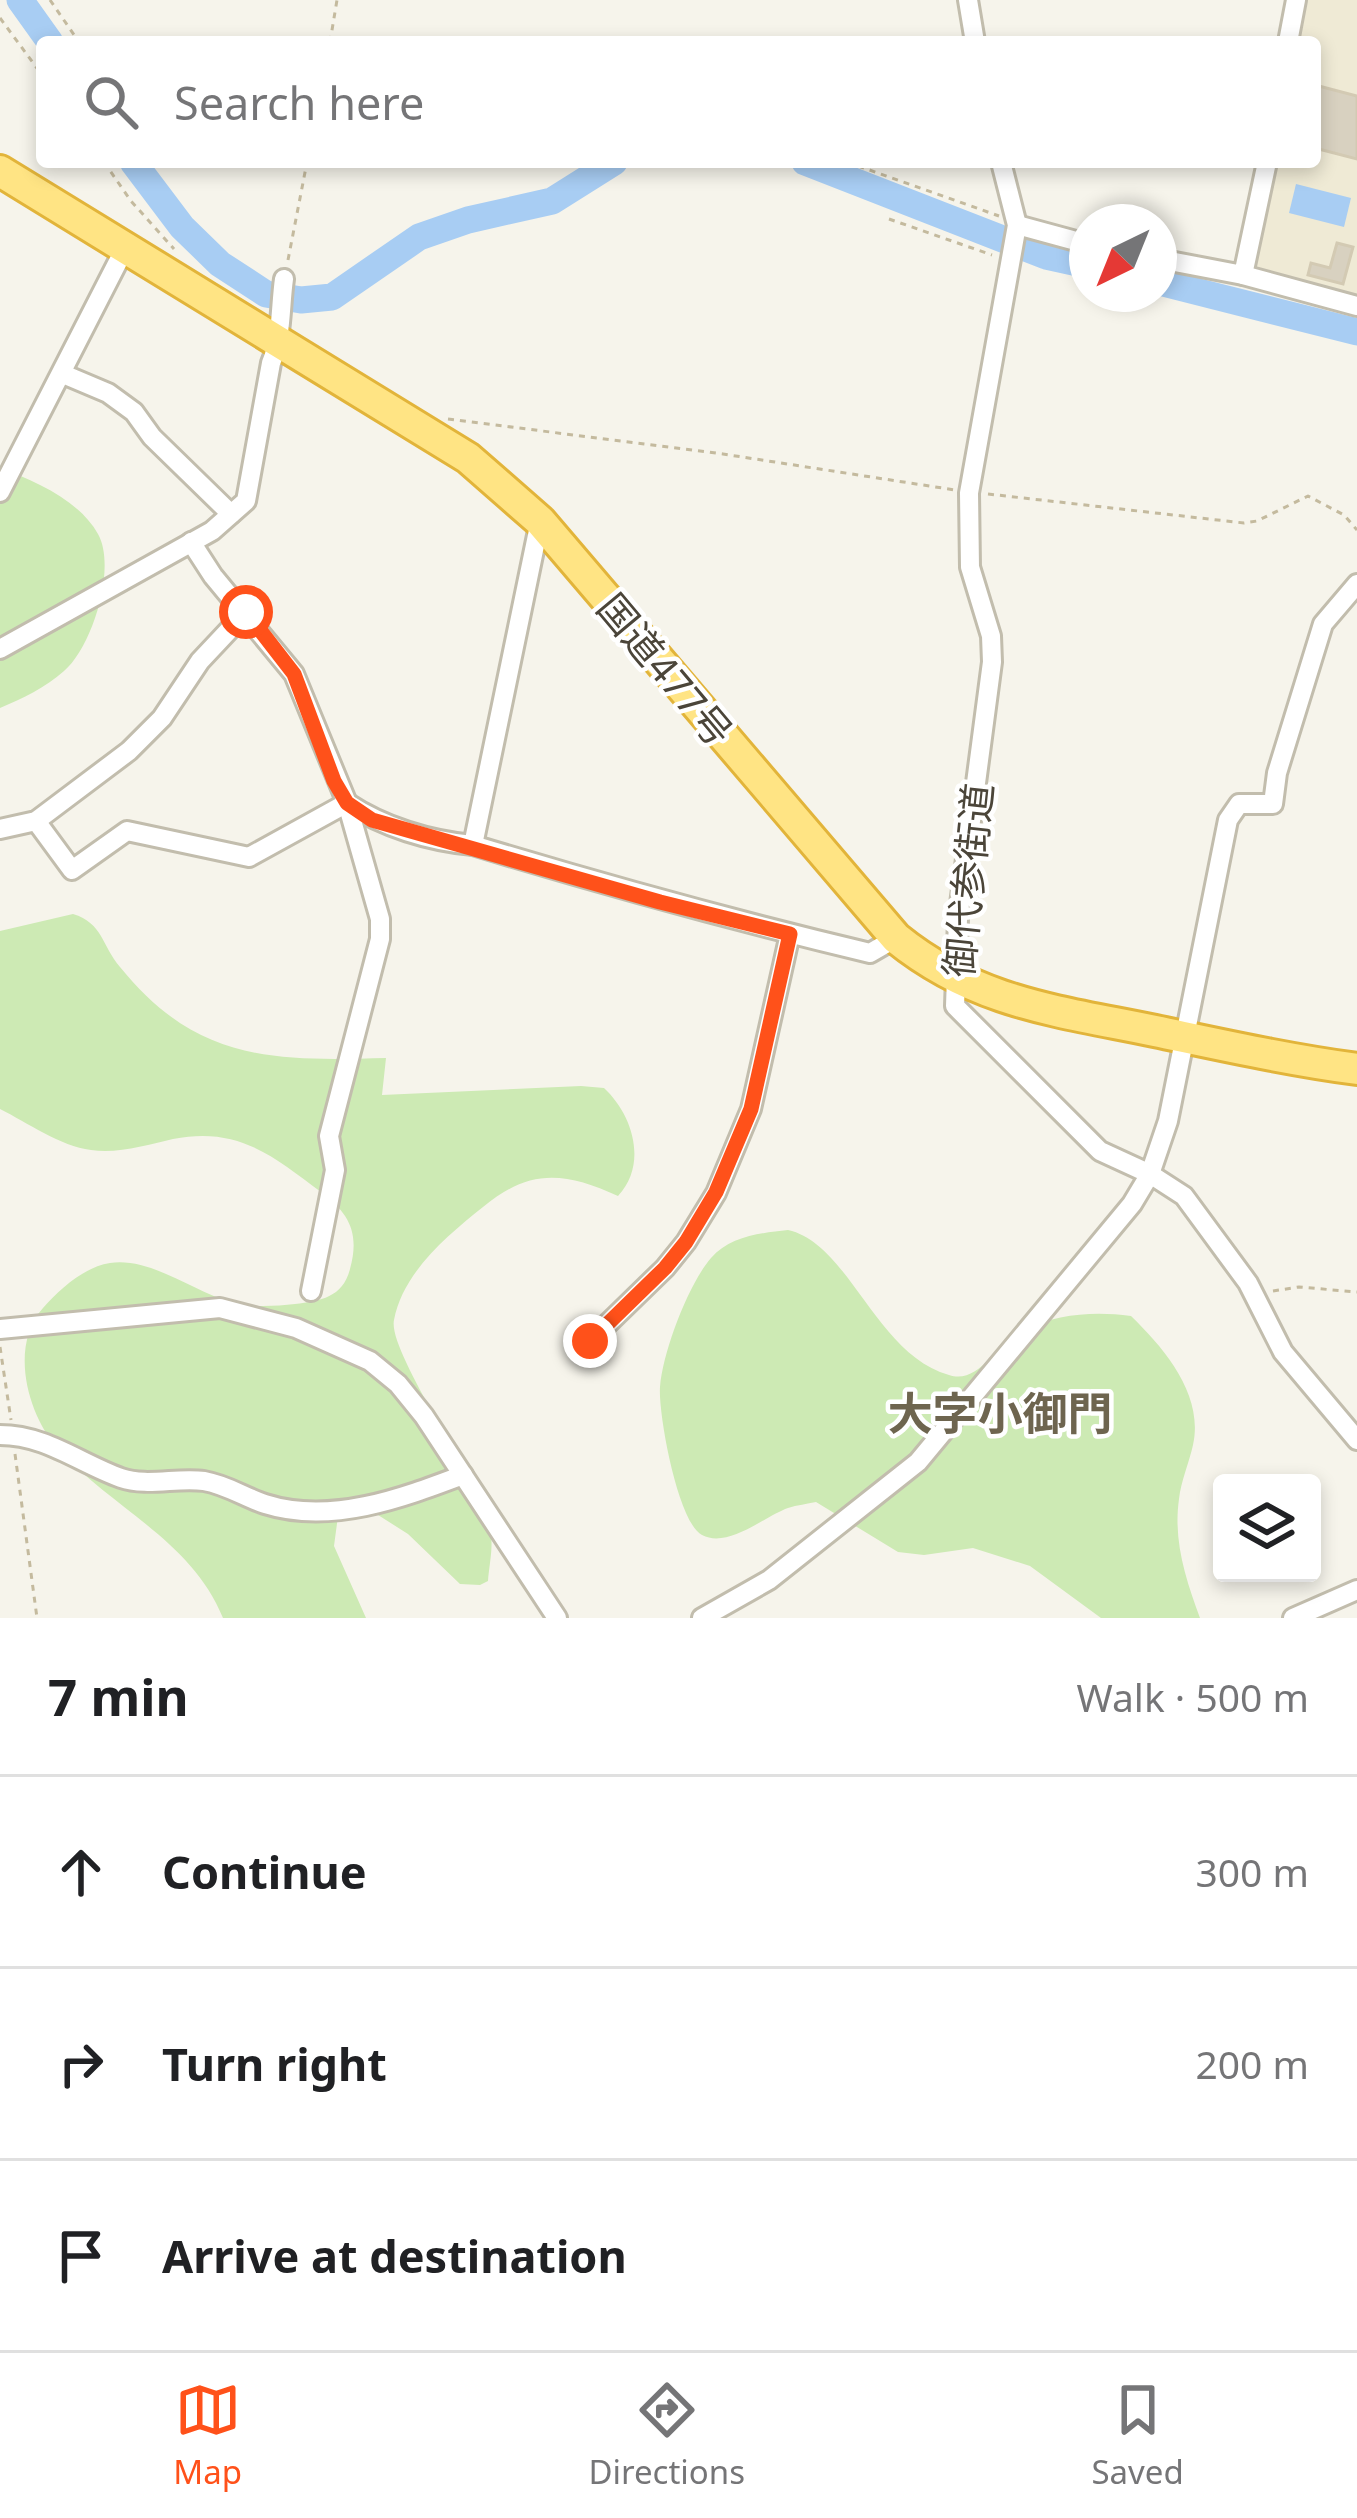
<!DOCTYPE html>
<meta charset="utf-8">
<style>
body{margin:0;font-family:"Noto Sans","Noto Sans JP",sans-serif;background:#f6f6f6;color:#202124}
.controls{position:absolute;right:36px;bottom:36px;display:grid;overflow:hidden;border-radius:12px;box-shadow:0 6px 18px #0003}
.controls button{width:108px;height:108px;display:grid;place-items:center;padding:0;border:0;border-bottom:3px solid #e0e0e0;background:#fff;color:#202124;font:60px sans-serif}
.compass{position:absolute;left:1069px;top:204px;width:108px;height:108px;border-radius:50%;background:#fff;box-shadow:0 6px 18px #0003;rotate:223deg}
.stop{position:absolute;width:36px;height:36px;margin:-27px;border:9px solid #ff511a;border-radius:50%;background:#fff}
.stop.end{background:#ff511a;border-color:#fff;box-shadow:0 3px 12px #0008}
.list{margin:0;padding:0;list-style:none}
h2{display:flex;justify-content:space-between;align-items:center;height:156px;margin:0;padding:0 48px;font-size:51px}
h2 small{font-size:39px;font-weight:400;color:#757577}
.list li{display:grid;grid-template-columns:78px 1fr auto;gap:36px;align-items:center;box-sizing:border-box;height:192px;padding:0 48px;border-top:3px solid #e0e0e0}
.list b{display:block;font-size:45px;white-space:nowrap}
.list em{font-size:39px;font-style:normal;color:#757577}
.icon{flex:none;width:66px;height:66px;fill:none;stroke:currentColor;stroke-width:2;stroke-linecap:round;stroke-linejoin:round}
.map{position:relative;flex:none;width:1357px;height:1618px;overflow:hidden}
.search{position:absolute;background:#fff;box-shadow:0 6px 18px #0003;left:36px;right:36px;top:36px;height:132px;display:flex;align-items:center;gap:30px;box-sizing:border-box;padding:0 42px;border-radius:12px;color:#757577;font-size:45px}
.sheet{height:732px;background:#fff}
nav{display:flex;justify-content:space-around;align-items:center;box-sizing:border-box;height:168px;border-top:3px solid #e0e0e0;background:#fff;font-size:33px;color:#757577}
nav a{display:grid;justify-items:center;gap:6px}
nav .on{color:#ff511a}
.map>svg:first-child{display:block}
.education{fill:#efead5}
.green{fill:#cdeab4}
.water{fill:#a8cdf3}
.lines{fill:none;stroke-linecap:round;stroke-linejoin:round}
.river{stroke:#a8cdf3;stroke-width:27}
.building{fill:#d8d1c0;stroke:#d3cab3;stroke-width:3}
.minor-casing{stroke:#c2bdad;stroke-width:24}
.trunk-casing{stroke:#e2b43a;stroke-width:36}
.path{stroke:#c4ba9e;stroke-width:3;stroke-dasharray:6 6;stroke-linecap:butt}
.minor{stroke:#fff;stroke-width:18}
.trunk{stroke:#ffe484;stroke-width:30}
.route{stroke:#ff511a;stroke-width:15}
.labels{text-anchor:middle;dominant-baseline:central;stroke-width:9;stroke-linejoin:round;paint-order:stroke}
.street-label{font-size:39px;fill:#4b4539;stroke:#fff}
.quarter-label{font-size:45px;font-weight:bold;fill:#6e654f;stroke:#fff}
</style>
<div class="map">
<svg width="1357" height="1618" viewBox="0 0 1357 1618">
<rect width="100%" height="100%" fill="#f6f4eb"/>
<polygon class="education" points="1301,0 1357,0 1357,298 1251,269 1271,162 1315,162 1315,42 1293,42"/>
<g class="green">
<path d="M 0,468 C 35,481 79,500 98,534 C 117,568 92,647 64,671 C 45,688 23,698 0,708 Z"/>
<path d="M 73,914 C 103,923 102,946 120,967 C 197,1062 273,1061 386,1058 L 382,1095 L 581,1086 L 604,1088 C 633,1115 648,1164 618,1196 C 565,1172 530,1168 483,1207 C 448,1235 403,1272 394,1320 C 387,1352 484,1486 491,1535 C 493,1549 489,1567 488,1581 L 480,1585 L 460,1584 L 408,1534 L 356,1501 L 340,1501 L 334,1546 L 366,1618 L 223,1618 C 192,1541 112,1508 59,1450 C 27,1415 9,1346 43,1308 C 60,1289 84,1267 110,1263 C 151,1257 194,1292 231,1302 C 251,1308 275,1306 295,1304 C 321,1301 343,1297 350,1269 C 360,1233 349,1213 321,1192 C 273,1156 238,1126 173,1139 C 147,1145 118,1154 91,1150 C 60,1146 28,1123 0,1109 L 0,931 Z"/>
<path d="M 788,1230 C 850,1244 875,1354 949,1375 C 980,1385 997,1342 1023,1330 C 1058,1314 1093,1311 1131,1316 C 1165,1349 1204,1395 1193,1445 C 1189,1463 1181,1481 1179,1499 C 1173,1541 1186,1580 1200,1618 L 1101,1618 L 1030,1566 L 973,1548 L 924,1555 L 898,1552 L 816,1502 C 807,1504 797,1505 788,1508 C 765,1516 728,1549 702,1535 C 678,1523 658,1413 660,1387 C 663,1351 688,1285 711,1258 C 730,1236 761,1233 788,1230 Z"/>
</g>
<polygon class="water" points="1296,184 1351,198 1344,227 1289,213"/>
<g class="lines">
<g class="river">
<polyline points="20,0 50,42"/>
<polyline points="133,162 182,227 220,264 266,294 301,300 332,297 419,237 468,220 552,201 614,162"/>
<polyline points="805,162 1046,256 1087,265"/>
<polyline points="1159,282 1357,332"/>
</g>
</g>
<g class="building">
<polygon points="1315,85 1357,96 1357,159 1315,148"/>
<polygon points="1337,243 1353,247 1343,284 1308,275 1311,263 1330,268"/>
</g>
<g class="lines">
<g class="minor-casing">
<g id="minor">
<polyline points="968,0 975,42"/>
<polyline points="1288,42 1296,0"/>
<polyline points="1001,162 1017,225 969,493 970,567 991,636 992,662 958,919 955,1006 1100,1151 1150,1174 1184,1196 1248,1283 1283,1352 1357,1440"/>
<polyline points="1017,225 1087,244"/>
<polyline points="1159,259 1243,275 1267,162"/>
<polyline points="1243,275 1357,306"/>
<polyline points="63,374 108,393 134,412 152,437 231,514"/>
<polyline points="0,492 125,248"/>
<polyline points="191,542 213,576 294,674 347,803 380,919 380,939 329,1136 335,1170 311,1291"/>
<path d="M 0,649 L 212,531 L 246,501 L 271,363 C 282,337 280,307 284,279"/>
<path d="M 347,803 C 383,827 429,841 473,845 C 605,885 736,921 870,953 L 896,938"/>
<polyline points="36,821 72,870 127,831 249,857 347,803"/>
<polyline points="0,829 36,821 129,751 162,718 200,661 246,612"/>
<polyline points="473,845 540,521"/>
<polyline points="0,1329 220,1308 296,1328 370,1361 398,1384 424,1416 557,1618"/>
<polyline points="590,1341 665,1268 686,1242 716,1193 751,1109 790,934"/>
<path d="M 0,1435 C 46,1435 79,1463 121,1478 C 147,1487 178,1477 204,1481 C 227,1485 244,1497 265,1504 C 331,1525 402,1498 463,1475"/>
<polyline points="702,1618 769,1580 918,1462 1132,1204 1150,1174 1168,1121 1228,820 1239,804 1273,804 1277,773 1323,624 1357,584"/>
<polyline points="1293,1618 1357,1590"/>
</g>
</g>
<g class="trunk-casing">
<path id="trunk" d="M 0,171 L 468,458 L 540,521 L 896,938 C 976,1003 1058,1011 1155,1031 C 1222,1045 1289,1060 1357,1069"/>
</g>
<g class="path">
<polyline points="50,0 79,42"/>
<polyline points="0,18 42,75"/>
<polyline points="330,42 337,0"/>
<polyline points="104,162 131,201 174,249"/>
<polyline points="847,162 999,216"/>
<polyline points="889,219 992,255"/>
<polyline points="288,260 307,162"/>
<polyline points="448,419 723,454 955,490"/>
<polyline points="988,494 1244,523 1257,521 1308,496 1344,515 1357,530"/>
<polyline points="1273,1291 1299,1287 1357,1292"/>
<polyline points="0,1347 11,1420"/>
<polyline points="15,1454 37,1618"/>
</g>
<use href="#minor" class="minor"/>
<use href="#trunk" class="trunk"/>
</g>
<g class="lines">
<polyline class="route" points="246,612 294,674 334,781 347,803 372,820 660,902 790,934 751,1109 716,1192 686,1242 665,1268 590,1341"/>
</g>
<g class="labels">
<g class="street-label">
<text transform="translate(666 669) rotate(50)">国道477号</text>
<text transform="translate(967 880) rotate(-84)">御代参街道</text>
</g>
<g class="quarter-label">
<text x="1000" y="1412">大字小御門</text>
</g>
</g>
</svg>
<div class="controls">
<button><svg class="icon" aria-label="layers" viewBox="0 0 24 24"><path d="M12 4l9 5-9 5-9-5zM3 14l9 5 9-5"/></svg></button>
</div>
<svg class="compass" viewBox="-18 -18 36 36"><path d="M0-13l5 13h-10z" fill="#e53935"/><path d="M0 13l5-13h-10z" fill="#757577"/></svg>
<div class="stop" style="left:246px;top:612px"></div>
<div class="stop end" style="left:590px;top:1341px"></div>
<div class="search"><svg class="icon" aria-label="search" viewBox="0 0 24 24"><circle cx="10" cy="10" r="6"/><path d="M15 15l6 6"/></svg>Search here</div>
</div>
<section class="sheet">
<h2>7 min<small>Walk · 500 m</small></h2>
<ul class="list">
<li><svg class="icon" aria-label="ahead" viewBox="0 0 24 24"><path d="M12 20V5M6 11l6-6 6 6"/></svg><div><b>Continue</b></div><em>300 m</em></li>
<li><svg class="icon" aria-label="right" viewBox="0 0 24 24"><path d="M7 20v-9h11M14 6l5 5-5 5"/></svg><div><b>Turn right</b></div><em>200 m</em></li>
<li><svg class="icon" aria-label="arrive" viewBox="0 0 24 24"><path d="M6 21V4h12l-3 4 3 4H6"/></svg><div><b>Arrive at destination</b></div></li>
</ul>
</section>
<nav>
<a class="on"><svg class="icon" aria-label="map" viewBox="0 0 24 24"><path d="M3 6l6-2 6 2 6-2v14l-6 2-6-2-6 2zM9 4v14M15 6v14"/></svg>Map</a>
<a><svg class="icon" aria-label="directions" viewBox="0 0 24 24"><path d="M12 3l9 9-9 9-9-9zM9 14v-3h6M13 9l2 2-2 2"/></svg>Directions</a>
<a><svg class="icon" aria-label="saved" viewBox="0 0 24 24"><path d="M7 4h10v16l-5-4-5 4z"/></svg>Saved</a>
</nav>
